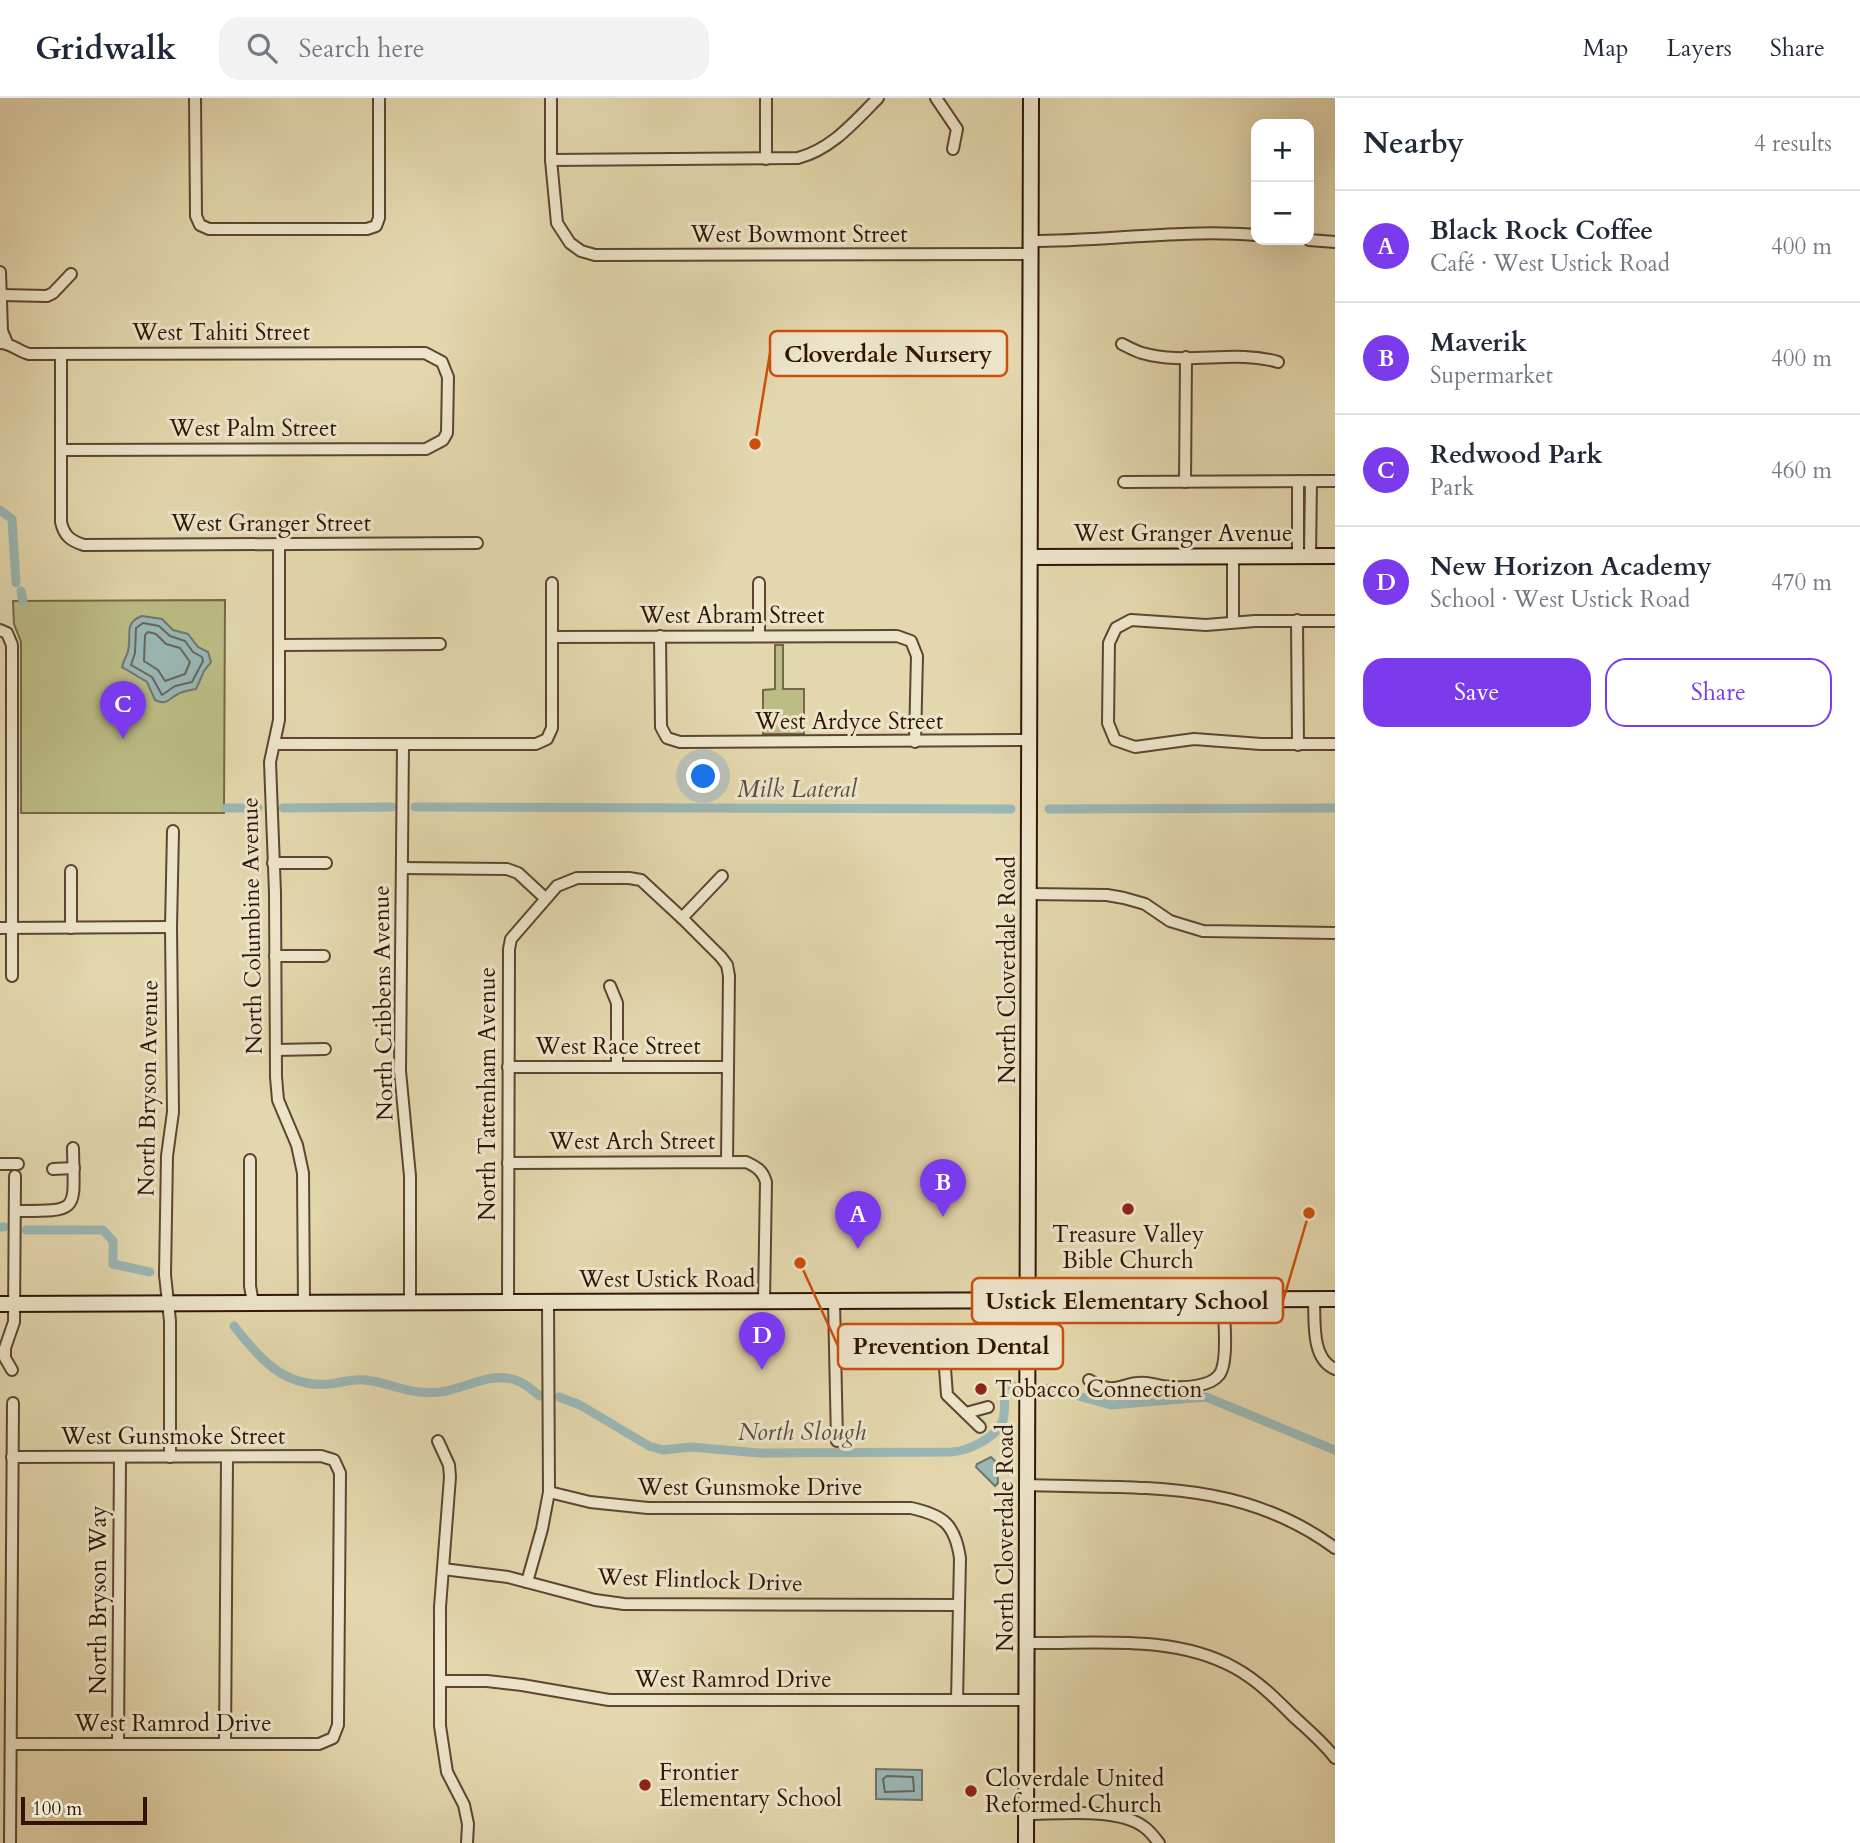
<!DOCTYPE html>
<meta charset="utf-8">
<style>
body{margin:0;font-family:Cardo,serif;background:#f2f2f3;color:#1f2937}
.controls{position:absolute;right:21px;top:21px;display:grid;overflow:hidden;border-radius:14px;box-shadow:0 7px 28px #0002}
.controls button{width:63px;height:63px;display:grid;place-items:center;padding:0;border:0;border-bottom:2px solid #e0e1e3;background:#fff;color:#1f2937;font:35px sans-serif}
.scale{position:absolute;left:21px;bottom:18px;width:126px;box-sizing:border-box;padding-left:7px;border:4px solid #311406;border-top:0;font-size:19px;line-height:24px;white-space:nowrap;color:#311406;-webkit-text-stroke:5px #ede5ca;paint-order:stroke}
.you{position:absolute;left:704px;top:679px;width:24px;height:24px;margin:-18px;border:5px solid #fff;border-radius:50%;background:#1a73e8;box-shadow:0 0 0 10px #1a73e833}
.badge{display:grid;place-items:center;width:46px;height:46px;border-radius:50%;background:#7c3aed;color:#fff;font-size:23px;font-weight:700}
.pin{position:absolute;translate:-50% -58px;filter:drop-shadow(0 2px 4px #0008)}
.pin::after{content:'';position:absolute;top:37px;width:24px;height:21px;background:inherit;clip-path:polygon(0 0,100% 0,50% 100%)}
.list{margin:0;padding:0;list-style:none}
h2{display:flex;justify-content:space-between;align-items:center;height:91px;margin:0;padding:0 28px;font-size:30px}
h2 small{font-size:23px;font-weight:400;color:#747a83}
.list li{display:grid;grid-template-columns:46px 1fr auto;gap:21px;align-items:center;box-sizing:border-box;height:112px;padding:0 28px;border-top:2px solid #e0e1e3}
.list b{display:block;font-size:26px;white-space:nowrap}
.list p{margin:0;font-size:23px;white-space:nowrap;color:#747a83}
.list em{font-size:23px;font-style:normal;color:#747a83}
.actions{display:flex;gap:14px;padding:21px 28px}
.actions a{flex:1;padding:16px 0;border:2px solid #7c3aed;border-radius:21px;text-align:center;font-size:24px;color:#7c3aed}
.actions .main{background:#7c3aed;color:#fff}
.icon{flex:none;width:38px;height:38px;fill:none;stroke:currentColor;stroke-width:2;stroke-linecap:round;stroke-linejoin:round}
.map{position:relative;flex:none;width:1335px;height:1745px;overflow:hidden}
header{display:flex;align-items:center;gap:42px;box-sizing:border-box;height:98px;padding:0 35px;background:#fff;border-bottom:2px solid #e0e1e3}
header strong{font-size:33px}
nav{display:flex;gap:38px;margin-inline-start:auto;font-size:24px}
.search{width:490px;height:63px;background:#f2f2f3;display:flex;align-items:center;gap:18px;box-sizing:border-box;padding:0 24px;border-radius:21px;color:#747a83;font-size:26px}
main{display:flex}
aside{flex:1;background:#fff}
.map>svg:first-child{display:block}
.green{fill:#bcbc85;stroke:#766846;stroke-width:2}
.water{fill:#9ab7b5;stroke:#70766f;stroke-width:2}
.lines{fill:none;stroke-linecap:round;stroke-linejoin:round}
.shore{stroke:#66665e;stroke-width:2}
.canal{stroke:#9ab7b5;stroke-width:9}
.street-casing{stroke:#5e4530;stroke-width:14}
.secondary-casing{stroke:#311406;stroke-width:18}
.street{stroke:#ede5ca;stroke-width:10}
.secondary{stroke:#ede5ca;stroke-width:14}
.poi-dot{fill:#8f2418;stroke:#ede5ca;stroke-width:2.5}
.labels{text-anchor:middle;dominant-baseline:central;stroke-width:6;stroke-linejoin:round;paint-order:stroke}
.street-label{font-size:23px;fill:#311406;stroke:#ede5ca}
.poi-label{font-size:23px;fill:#311406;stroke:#ede5ca;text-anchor:start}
.water-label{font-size:24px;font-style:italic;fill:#564d43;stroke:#ede5ca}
.leader{fill:none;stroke:#cd4f0b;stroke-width:2.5}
.callout-dot{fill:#cd4f0b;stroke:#ede5ca;stroke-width:2.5}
.callout{fill:#ede5ca;stroke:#cd4f0b;stroke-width:2.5}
.callout-label{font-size:24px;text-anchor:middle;font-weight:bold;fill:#311406}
</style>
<header>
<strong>Gridwalk</strong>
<div class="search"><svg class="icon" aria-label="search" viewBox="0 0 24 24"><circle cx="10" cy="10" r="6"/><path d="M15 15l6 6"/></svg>Search here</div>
<nav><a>Map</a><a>Layers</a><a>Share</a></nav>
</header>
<main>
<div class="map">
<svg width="1335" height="1745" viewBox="0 0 1335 1745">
<rect width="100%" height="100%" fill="#e4d7ad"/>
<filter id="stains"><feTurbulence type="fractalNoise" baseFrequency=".00286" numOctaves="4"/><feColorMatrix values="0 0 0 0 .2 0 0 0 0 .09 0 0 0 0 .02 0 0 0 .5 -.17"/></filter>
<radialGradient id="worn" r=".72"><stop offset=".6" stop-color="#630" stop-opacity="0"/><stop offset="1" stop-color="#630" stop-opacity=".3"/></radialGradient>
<g class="green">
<polygon points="225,502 224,715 21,715 21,544 14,526 13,503"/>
<polygon points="775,547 783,547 783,591 804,591 804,636 763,636 763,592 775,591"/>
</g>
<g class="water">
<path d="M 142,518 L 162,521 L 173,532 L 188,536 L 198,549 L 208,554 L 211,564 L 204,573 L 196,591 C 190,592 183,593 178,596 C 168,601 167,608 155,602 L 147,584 L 122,569 C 123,563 127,558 128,553 C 132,537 123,525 142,518 Z"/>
<polygon points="991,1359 997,1365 998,1385 995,1388 976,1369 977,1366"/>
<polygon points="876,1671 922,1672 922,1702 876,1701"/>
</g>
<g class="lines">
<g class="shore">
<polygon points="143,525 159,528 170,538 185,543 193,554 202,559 203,563 192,584 175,588 162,597 152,579 131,567 135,555 136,530"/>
<polygon points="148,534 156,536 166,546 180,550 190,564 185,576 165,583 158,572 144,563 145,537"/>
<polygon points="887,1678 913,1679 914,1693 885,1694 883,1681"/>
</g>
<g class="canal">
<polyline points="0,412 12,421 16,485"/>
<polyline points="21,493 23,503"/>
<polyline points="415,709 1011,711"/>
<polyline points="226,710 258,710"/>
<polyline points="283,710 392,709"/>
<polyline points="1049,711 1335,710"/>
<polyline points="0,1129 4,1129"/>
<polyline points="26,1132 103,1132 113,1143 113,1166 150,1174"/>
<path d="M 234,1228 C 259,1260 284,1290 329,1286 C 342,1285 353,1280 366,1282 C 395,1286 408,1297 440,1294 C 465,1291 492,1272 518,1283 C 526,1286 533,1293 540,1298"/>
<polyline points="1049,1290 1111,1307 1206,1299 1335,1352"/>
<path d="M 559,1299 L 580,1307 L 649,1348 L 663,1352 L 691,1349 L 759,1355 L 951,1354 C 968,1353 997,1340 1003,1322 C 1006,1311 1004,1298 1004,1287 L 1012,1287"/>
</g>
<g class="street-casing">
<g id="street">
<polyline points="195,0 196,118 200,127 209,131 367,131 376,128 379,120 379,0"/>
<polyline points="551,0 551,62 557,125 570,145 581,153 595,157 1031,156"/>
<polyline points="936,0 957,31 953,51"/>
<polyline points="766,61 766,0"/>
<path d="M 551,62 L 798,60 C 832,51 854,24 878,0"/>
<polyline points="1309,142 1335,144"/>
<path d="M 1031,143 C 1106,143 1182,131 1256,137"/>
<polyline points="0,174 2,233 7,245"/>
<polyline points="2,197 47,198 53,195 71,176"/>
<path d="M 0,245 C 10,245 19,253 29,256 L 425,255 L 442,264 L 448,279 L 447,335 L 443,342 L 426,351 L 61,352"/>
<path d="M 1122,246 C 1128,249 1135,253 1142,255 C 1186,268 1234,251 1278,264"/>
<path d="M 61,256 L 61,424 C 64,438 71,443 84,447 L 477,445"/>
<polyline points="1124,384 1335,383"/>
<polyline points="1185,384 1186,259"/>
<polyline points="279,446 279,622 270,664 275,795 276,979 278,1002 297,1047 303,1075 304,1205"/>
<polyline points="1233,458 1233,524"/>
<polyline points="1298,458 1298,383"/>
<polyline points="1310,458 1311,383"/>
<polyline points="1297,522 1298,647"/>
<polyline points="1335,523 1255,523 1206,527 1131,522 1116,530 1109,545 1108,625 1115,642 1135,649 1194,641 1261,646 1335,646"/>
<polyline points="0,532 7,535 12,547 12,878"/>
<polyline points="660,538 661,629 667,640 680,644 1031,642"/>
<polyline points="759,538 759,485"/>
<polyline points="552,539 897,538 911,543 917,558 915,644"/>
<polyline points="279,547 440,546"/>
<polyline points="275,646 536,646 547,641 552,630 552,485"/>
<polyline points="403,646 400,973 410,1078 410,1205"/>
<polyline points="273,765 326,765"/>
<polyline points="402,770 507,771 518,775 545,800"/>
<polyline points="71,773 71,830"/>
<polyline points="722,778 682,820 721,859 727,867 729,878 727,1064"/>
<polyline points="1030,796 1107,797 1124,800 1145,806 1170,823 1203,833 1335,835"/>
<polyline points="0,830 171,829"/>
<polyline points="275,858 324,858"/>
<polyline points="610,888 617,905 617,969"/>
<polyline points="276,952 325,951"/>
<polyline points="508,969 727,969"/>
<polyline points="250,1062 250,1188 253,1205"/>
<path d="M 508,1065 L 746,1064 C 757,1069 763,1073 766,1084 L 764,1203"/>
<polyline points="0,1066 18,1066"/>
<polyline points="53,1071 74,1070"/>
<path d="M 15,1113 C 81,1113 74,1115 73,1050"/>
<path d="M 1314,1201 C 1315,1224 1311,1261 1335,1271"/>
<polyline points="834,1203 837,1343"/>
<polyline points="508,1204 509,851 511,841 557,788 577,780 629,780 641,782 682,820"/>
<polyline points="835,1240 923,1241 930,1242 944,1257 947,1297 980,1329"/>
<polyline points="12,1272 5,1260 5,1250 14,1224 15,1078"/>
<path d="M 1089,1282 C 1119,1300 1119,1283 1146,1285 C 1155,1286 1164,1289 1173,1289 C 1186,1290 1211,1288 1219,1277 C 1229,1265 1224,1218 1223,1202"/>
<polyline points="966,1315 988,1309"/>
<polyline points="438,1343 449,1367 450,1379 440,1509 440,1628 447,1674 464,1707 468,1726 467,1745"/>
<polyline points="170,1359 170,1223 165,1177 167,1058 173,1014 171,829 173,733"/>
<path d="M 1029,1387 C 1139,1391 1240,1380 1335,1450"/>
<path d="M 549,1394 L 590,1404 L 648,1410 L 911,1410 C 943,1417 955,1426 960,1460 L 957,1602"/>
<polyline points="443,1471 508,1479 595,1502 624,1506 959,1507"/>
<polyline points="527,1484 542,1431 549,1394 548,1204"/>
<path d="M 1028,1545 C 1096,1546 1174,1536 1235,1570 C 1257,1582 1275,1600 1293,1618 C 1307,1631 1323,1644 1335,1660"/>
<polyline points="440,1583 487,1583 522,1587 609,1602 1027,1602"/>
<polyline points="11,1646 319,1646 333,1640 338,1627 340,1375 334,1362 321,1358 12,1359"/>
<polyline points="118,1646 120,1359"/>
<polyline points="225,1646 227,1359"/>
<path d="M 1026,1716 C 1058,1716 1118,1709 1144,1729 C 1150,1733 1155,1740 1159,1745"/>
<polyline points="10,1745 13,1305"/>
</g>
</g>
<g class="secondary-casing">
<g id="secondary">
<polyline points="1030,459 1335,458"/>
<polyline points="0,1206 1335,1201"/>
<polyline points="1026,1745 1031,0"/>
</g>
</g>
<use href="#street" class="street"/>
<use href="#secondary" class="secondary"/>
</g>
<g class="poi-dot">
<circle cx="1128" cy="1111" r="7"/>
<circle cx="981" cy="1291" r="7"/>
<circle cx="645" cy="1687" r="7"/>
<circle cx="971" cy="1693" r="7"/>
</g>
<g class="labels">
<g class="street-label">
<text x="799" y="136">West Bowmont Street</text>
<text x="221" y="234">West Tahiti Street</text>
<text x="253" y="330">West Palm Street</text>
<text x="271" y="425">West Granger Street</text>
<text x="1183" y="435">West Granger Avenue</text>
<text x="732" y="517">West Abram Street</text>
<text x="849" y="623">West Ardyce Street</text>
<text transform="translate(252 828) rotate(-91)">North Columbine Avenue</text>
<text transform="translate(1007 872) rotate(-90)">North Cloverdale Road</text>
<text transform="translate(383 905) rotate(-91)">North Cribbens Avenue</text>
<text x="618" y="948">West Race Street</text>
<text transform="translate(148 990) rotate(-89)">North Bryson Avenue</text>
<text transform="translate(487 996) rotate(-90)">North Tattenham Avenue</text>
<text x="632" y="1043">West Arch Street</text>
<text x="667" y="1181">West Ustick Road</text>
<text x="173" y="1338">West Gunsmoke Street</text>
<text x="750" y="1389">West Gunsmoke Drive</text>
<text transform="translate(1005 1440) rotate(-90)">North Cloverdale Road</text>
<text transform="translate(700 1482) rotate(2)">West Flintlock Drive</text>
<text transform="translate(98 1502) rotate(-90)">North Bryson Way</text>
<text x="733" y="1581">West Ramrod Drive</text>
<text x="173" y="1625">West Ramrod Drive</text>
</g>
<g class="poi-label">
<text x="1128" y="1136" text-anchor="middle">Treasure Valley<tspan x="1128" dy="26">Bible Church</tspan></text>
<text x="995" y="1291">Tobacco Connection</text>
<text x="659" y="1674">Frontier<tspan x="659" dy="26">Elementary School</tspan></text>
<text x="985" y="1680">Cloverdale United<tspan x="985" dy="26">Reformed Church</tspan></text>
</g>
<g class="water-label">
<text x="797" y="691">Milk Lateral</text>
<text x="802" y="1334">North Slough</text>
</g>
</g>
<path class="leader" d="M755 346L770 255M1309 1115L1283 1203M800 1165L838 1248"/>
<g class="callout-dot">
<circle cx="755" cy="346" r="7"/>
<circle cx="1309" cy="1115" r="7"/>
<circle cx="800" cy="1165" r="7"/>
</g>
<g class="callout">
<rect x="770" y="233" width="237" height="45" rx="7"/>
<rect x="972" y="1180" width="311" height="45" rx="7"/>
<rect x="838" y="1226" width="225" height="45" rx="7"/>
</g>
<g class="callout-label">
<text x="888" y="264">Cloverdale Nursery</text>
<text x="1127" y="1211">Ustick Elementary School</text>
<text x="951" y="1256">Prevention Dental</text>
</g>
<rect width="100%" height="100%" filter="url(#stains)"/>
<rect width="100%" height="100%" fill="url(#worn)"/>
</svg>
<div class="controls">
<button>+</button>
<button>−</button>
</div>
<div class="scale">100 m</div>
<div class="you"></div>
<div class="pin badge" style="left:858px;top:1151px">A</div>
<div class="pin badge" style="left:943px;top:1119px">B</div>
<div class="pin badge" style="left:123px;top:641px">C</div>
<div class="pin badge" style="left:762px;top:1272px">D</div>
</div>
<aside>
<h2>Nearby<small>4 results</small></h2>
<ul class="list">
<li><span class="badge">A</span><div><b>Black Rock Coffee</b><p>Café · West Ustick Road</p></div><em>400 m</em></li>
<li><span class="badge">B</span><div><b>Maverik</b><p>Supermarket</p></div><em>400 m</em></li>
<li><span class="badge">C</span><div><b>Redwood Park</b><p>Park</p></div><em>460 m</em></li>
<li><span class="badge">D</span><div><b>New Horizon Academy</b><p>School · West Ustick Road</p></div><em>470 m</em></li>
</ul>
<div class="actions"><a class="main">Save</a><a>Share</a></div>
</aside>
</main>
